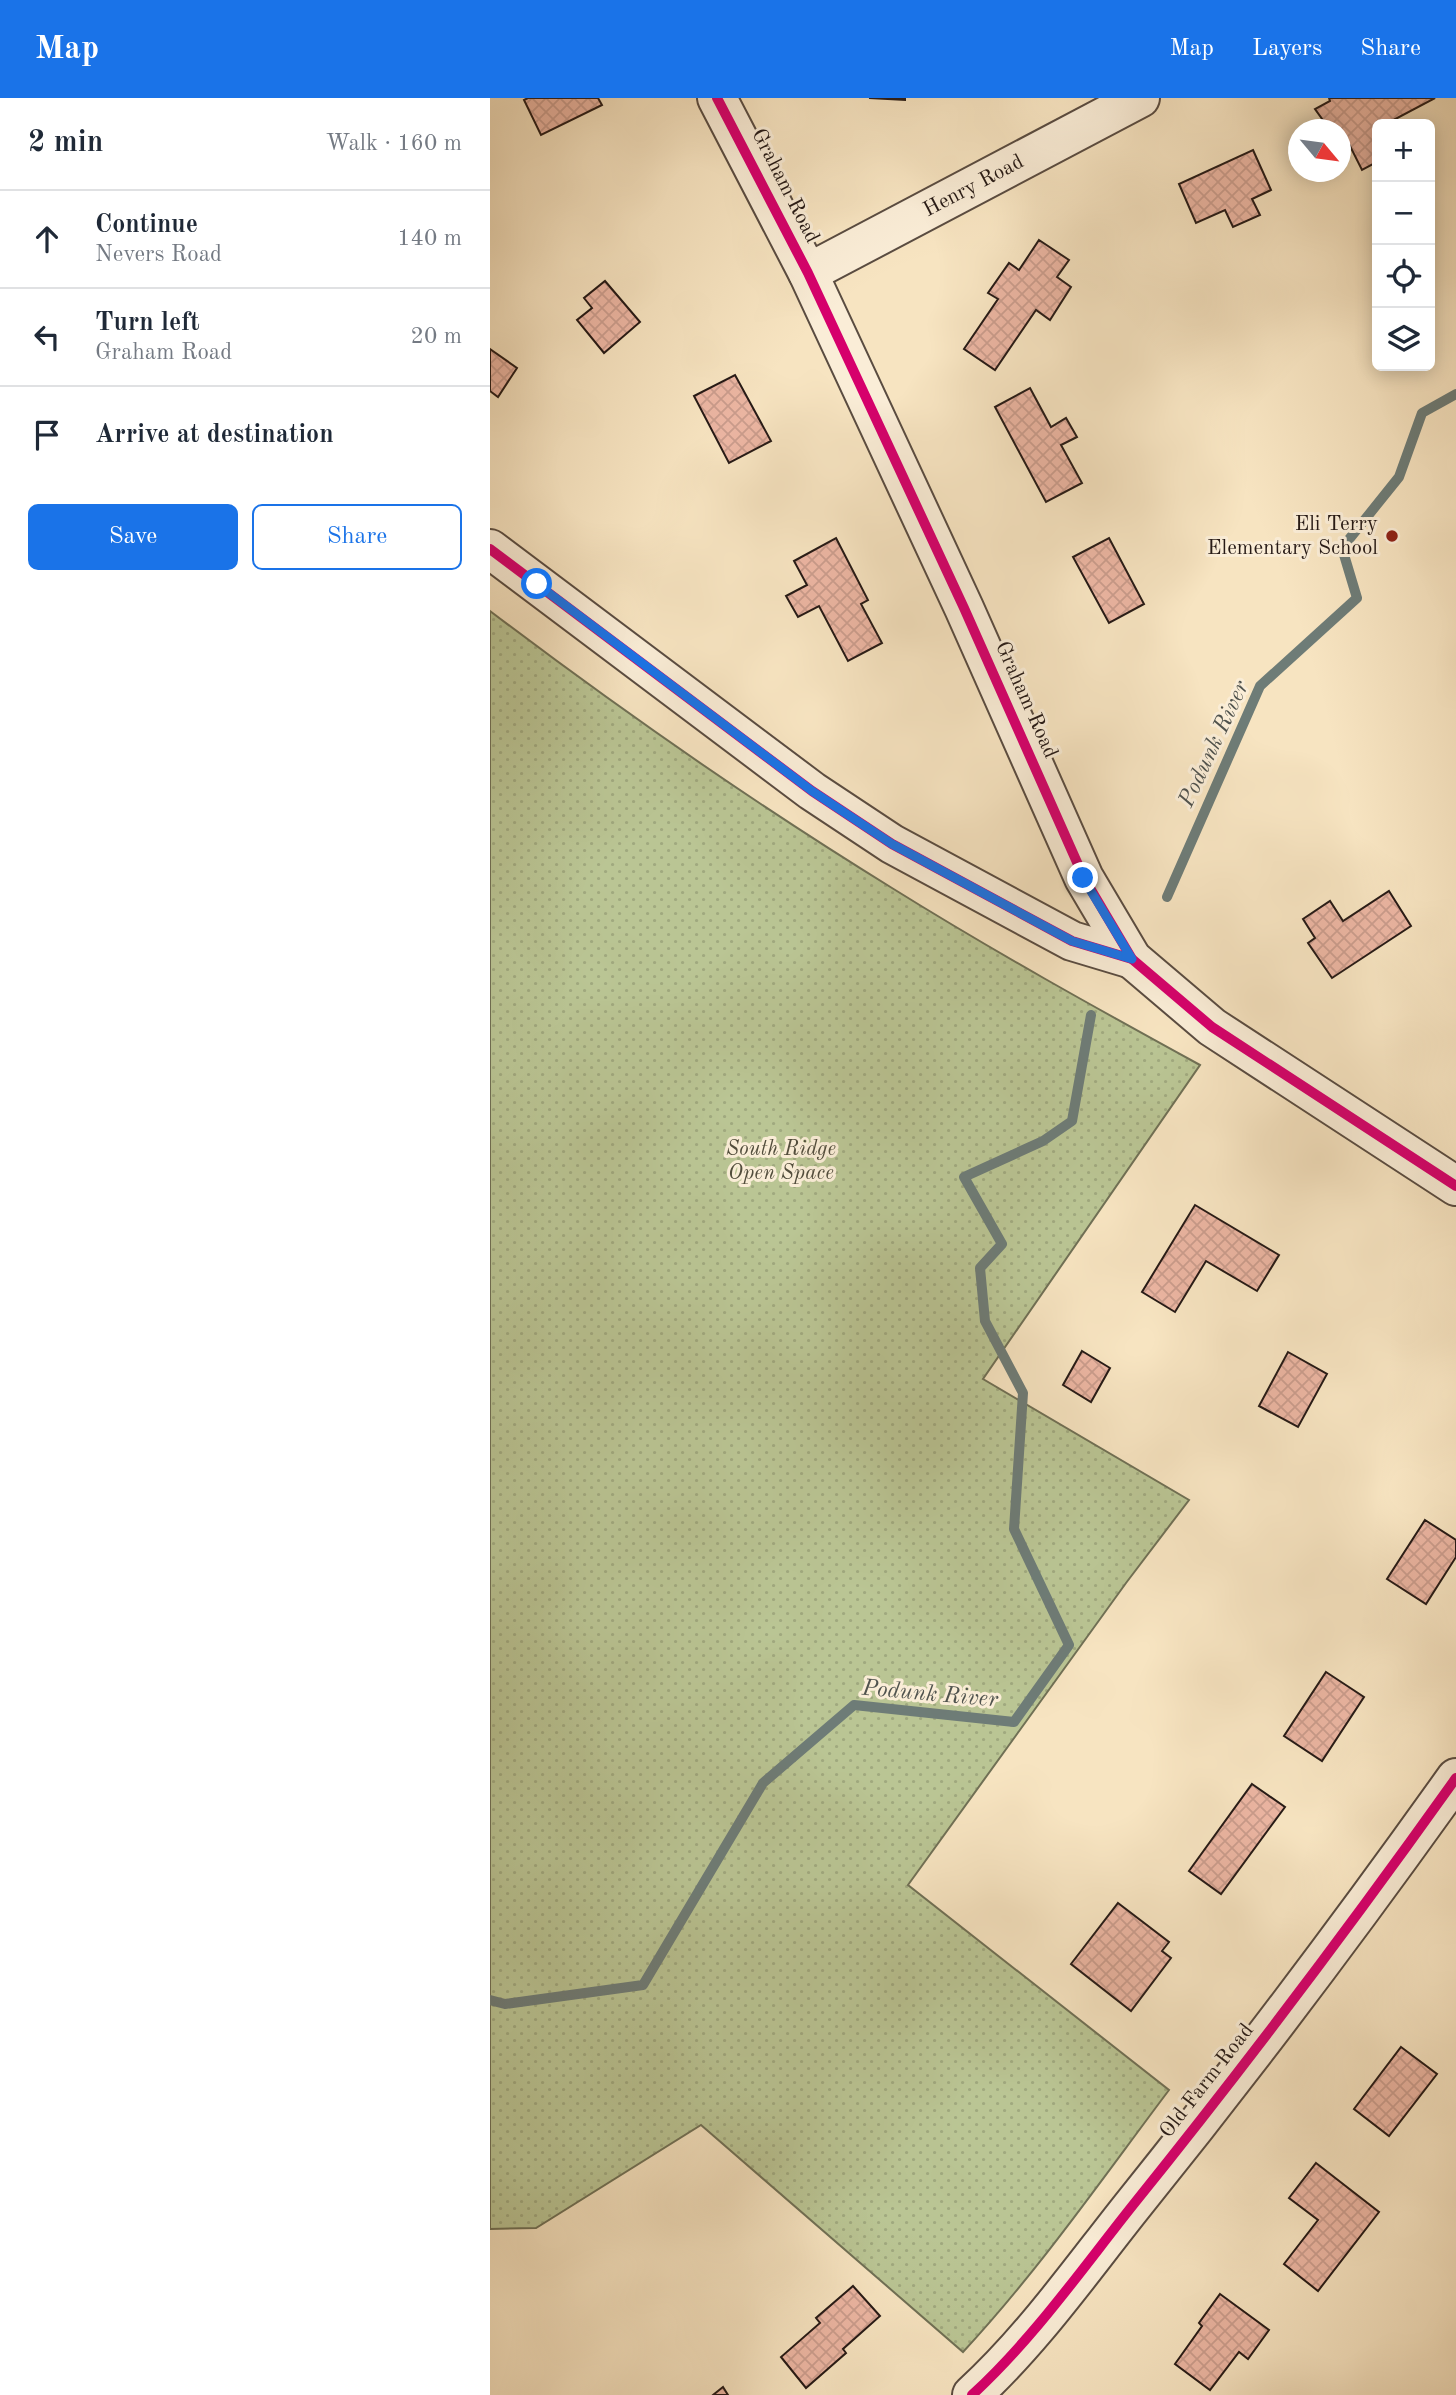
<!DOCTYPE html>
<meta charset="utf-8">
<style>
body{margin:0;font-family:"Old Standard TT",serif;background:#f2f2f3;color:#1f2937}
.controls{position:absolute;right:21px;top:21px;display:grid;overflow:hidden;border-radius:10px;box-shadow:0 4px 18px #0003}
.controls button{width:63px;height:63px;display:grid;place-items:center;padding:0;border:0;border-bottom:2px solid #e0e1e3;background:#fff;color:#1f2937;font:35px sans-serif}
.compass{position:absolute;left:798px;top:21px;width:63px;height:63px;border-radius:50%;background:#fff;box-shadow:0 4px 18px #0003;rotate:119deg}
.stop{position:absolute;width:21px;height:21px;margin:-16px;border:5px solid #1a73e8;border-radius:50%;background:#fff}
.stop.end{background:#1a73e8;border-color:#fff;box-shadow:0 2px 7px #0008}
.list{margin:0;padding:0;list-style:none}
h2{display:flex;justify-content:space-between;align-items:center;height:91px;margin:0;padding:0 28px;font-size:30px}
h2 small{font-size:23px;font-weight:400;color:#747a83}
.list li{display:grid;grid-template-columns:46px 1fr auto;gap:21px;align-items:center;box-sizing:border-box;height:98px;padding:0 28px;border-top:2px solid #e0e1e3}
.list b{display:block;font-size:26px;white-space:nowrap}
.list p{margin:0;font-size:23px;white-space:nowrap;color:#747a83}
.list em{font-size:23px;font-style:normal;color:#747a83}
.actions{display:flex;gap:14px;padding:21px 28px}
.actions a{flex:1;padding:16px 0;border:2px solid #1a73e8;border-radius:10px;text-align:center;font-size:24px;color:#1a73e8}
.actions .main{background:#1a73e8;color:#fff}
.icon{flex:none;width:38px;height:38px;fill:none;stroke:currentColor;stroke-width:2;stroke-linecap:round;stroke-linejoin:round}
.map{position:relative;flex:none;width:966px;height:2297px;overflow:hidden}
header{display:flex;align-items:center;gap:42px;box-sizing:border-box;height:98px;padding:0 35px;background:#1a73e8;color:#fff}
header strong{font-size:33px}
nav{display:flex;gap:38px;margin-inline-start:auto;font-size:24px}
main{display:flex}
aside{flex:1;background:#fff}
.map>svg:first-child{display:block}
.park{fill:url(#park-dots);stroke:#707055;stroke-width:2}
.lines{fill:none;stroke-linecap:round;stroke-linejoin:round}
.stream{stroke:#6e7c77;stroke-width:10}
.building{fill:url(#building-cross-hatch);stroke:#261a16;stroke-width:2}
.minor-casing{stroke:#5a4c41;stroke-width:42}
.minor{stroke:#faedd7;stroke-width:38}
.cycleway-casing{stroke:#faedd7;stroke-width:15}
.cycleway{stroke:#d6006c;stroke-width:10}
.route{stroke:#1a73e8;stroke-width:9}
.poi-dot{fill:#8f2418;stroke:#faedd7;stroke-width:2.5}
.labels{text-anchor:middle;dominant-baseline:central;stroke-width:6;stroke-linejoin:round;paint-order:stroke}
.street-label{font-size:21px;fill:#261a16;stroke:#faedd7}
.poi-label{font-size:21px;fill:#261a16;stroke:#faedd7;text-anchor:end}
.park-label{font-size:21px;font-style:italic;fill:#524d3c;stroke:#faedd7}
.water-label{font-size:23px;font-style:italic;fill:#50534e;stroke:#faedd7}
</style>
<header>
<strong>Map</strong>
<nav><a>Map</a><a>Layers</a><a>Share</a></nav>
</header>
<main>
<aside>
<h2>2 min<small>Walk · 160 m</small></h2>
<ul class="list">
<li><svg class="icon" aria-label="ahead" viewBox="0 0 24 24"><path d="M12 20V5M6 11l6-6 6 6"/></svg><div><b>Continue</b><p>Nevers Road</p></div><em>140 m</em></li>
<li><svg class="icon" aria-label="left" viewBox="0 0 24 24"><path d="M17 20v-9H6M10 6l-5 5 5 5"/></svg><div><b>Turn left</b><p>Graham Road</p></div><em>20 m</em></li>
<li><svg class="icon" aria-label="arrive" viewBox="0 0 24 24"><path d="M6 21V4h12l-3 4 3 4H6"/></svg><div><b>Arrive at destination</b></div></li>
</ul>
<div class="actions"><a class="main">Save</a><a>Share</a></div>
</aside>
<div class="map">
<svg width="966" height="2297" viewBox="0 0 966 2297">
<defs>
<pattern id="park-dots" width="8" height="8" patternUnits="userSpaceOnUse" patternTransform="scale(1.75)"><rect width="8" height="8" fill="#bac594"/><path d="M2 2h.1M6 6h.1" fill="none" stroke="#a0a97f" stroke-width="1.8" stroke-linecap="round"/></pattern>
<pattern id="building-cross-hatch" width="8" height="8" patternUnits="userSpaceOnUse" patternTransform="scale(1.75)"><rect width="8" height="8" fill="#ecb6a3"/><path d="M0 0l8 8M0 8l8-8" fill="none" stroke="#ca9c8c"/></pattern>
</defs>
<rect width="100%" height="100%" fill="#f7e4c1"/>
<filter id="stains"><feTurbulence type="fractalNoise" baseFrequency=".00286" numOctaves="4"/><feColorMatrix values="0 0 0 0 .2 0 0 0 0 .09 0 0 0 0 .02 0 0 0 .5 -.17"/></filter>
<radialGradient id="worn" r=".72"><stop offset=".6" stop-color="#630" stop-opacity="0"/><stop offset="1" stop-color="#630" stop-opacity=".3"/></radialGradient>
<path class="park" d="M 0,513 C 129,611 264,705 402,790 C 503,853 606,910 710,967 L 493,1281 L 699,1402 L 636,1485 L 418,1787 L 679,1992 C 612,2081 549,2172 473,2254 L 211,2027 L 46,2130 L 0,2131 Z"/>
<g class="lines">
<g class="stream">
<polyline points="677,799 770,588 867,500 852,450 909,379 932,315 966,296"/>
<polyline points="0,1902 15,1906 153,1887 273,1685 364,1607 524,1624 579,1547 524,1431 533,1295 495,1223 490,1170 512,1146 474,1079 553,1043 582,1023 601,917"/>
</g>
</g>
<g class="building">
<polygon points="38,0 108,0 112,7 51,37 34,2"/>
<polygon points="379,0 415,0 415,2"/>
<polygon points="839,0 945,0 896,26 887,26 887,64 872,72 859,46 850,50 850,32 840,32 825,11 840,3"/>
<polygon points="763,52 781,92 762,101 770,117 743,129 735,112 706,125 689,86"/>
<polygon points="549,142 579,162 567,179 581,189 560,222 546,212 505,272 474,251 508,201 498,195 519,165 529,172"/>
<polygon points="115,183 150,224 114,255 87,222 102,210 94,200"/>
<polygon points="0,251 27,270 8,299 0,293"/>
<polygon points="245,277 281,343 239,365 204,298"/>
<polygon points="540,290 561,329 576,320 587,339 571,347 592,385 556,404 505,309"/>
<polygon points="346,440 378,502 371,506 392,545 358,563 329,508 308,519 296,498 317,487 304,463"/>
<polygon points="619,440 654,506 619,525 583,459"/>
<polygon points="899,793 921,828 842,880 818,845 825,840 813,821 840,803 853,823"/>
<polygon points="705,1107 789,1157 767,1193 716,1163 685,1214 652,1194"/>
<polygon points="592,1253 620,1270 601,1304 573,1287"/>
<polygon points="798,1254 837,1276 808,1329 769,1308"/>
<polygon points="935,1422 966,1442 966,1459 936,1506 897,1481"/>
<polygon points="836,1574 874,1599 832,1663 794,1638"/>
<polygon points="762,1686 795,1709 731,1796 699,1773"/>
<polygon points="628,1805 679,1844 672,1853 681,1860 641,1913 581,1866"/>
<polygon points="911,1949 947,1976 899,2038 864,2011"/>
<polygon points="826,2065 889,2114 828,2193 794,2166 828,2122 799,2100"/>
<polygon points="363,2188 390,2218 353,2251 356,2255 316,2290 291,2259 330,2225 326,2220"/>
<polygon points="730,2196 779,2232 758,2261 749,2254 720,2292 685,2266 712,2228 709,2225"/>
<polygon points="233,2289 238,2297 223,2297"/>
</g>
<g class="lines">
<g class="minor-casing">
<g id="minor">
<polyline points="227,0 318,175 474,510 594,780 642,861 722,929 966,1088"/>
<path id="s1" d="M 318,175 L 650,0"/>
<polyline points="0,451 322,693 402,746 582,843 642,861"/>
<path d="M 482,2297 C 543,2241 592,2171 643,2107 C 755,1968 862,1826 966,1680"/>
</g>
</g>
<use href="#minor" class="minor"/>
<g class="cycleway-casing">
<g id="cycleway">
<polyline points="227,0 318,175 474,510 594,780 642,861 722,929 966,1088"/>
<polyline points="0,451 322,693 402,746 582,843 642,861"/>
<path d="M 482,2297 C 543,2241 592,2171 643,2107 C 755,1968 862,1826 966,1680"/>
</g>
</g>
<use href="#cycleway" class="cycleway"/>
</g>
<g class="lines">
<polyline class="route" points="47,486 322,693 402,746 582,843 642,861 593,780"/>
</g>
<circle class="poi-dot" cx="902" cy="438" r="7"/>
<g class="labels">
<g class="street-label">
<text transform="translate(295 88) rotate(63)">Graham Road</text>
<text stroke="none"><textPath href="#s1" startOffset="187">Henry Road</textPath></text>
<text transform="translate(536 602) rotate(66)">Graham Road</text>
<text transform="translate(717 1983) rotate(-52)">Old Farm Road</text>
</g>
<g class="poi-label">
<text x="888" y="426">Eli Terry<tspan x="888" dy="24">Elementary School</tspan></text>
</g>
<g class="park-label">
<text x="291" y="1051">South Ridge<tspan x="291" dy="24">Open Space</tspan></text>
</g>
<g class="water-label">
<text transform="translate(724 646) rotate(-65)">Podunk River</text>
<text transform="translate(440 1596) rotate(5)">Podunk River</text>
</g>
</g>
<rect width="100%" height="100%" filter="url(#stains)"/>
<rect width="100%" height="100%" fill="url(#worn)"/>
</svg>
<div class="controls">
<button>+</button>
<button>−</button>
<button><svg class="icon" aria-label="locate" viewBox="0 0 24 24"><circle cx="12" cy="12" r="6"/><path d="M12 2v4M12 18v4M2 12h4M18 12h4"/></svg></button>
<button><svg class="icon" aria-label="layers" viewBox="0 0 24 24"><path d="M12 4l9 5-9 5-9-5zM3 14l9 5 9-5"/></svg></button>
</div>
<svg class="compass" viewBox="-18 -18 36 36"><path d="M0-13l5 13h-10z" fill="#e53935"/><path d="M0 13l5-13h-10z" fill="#747a83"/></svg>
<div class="stop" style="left:47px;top:486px"></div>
<div class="stop end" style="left:593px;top:780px"></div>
</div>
</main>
